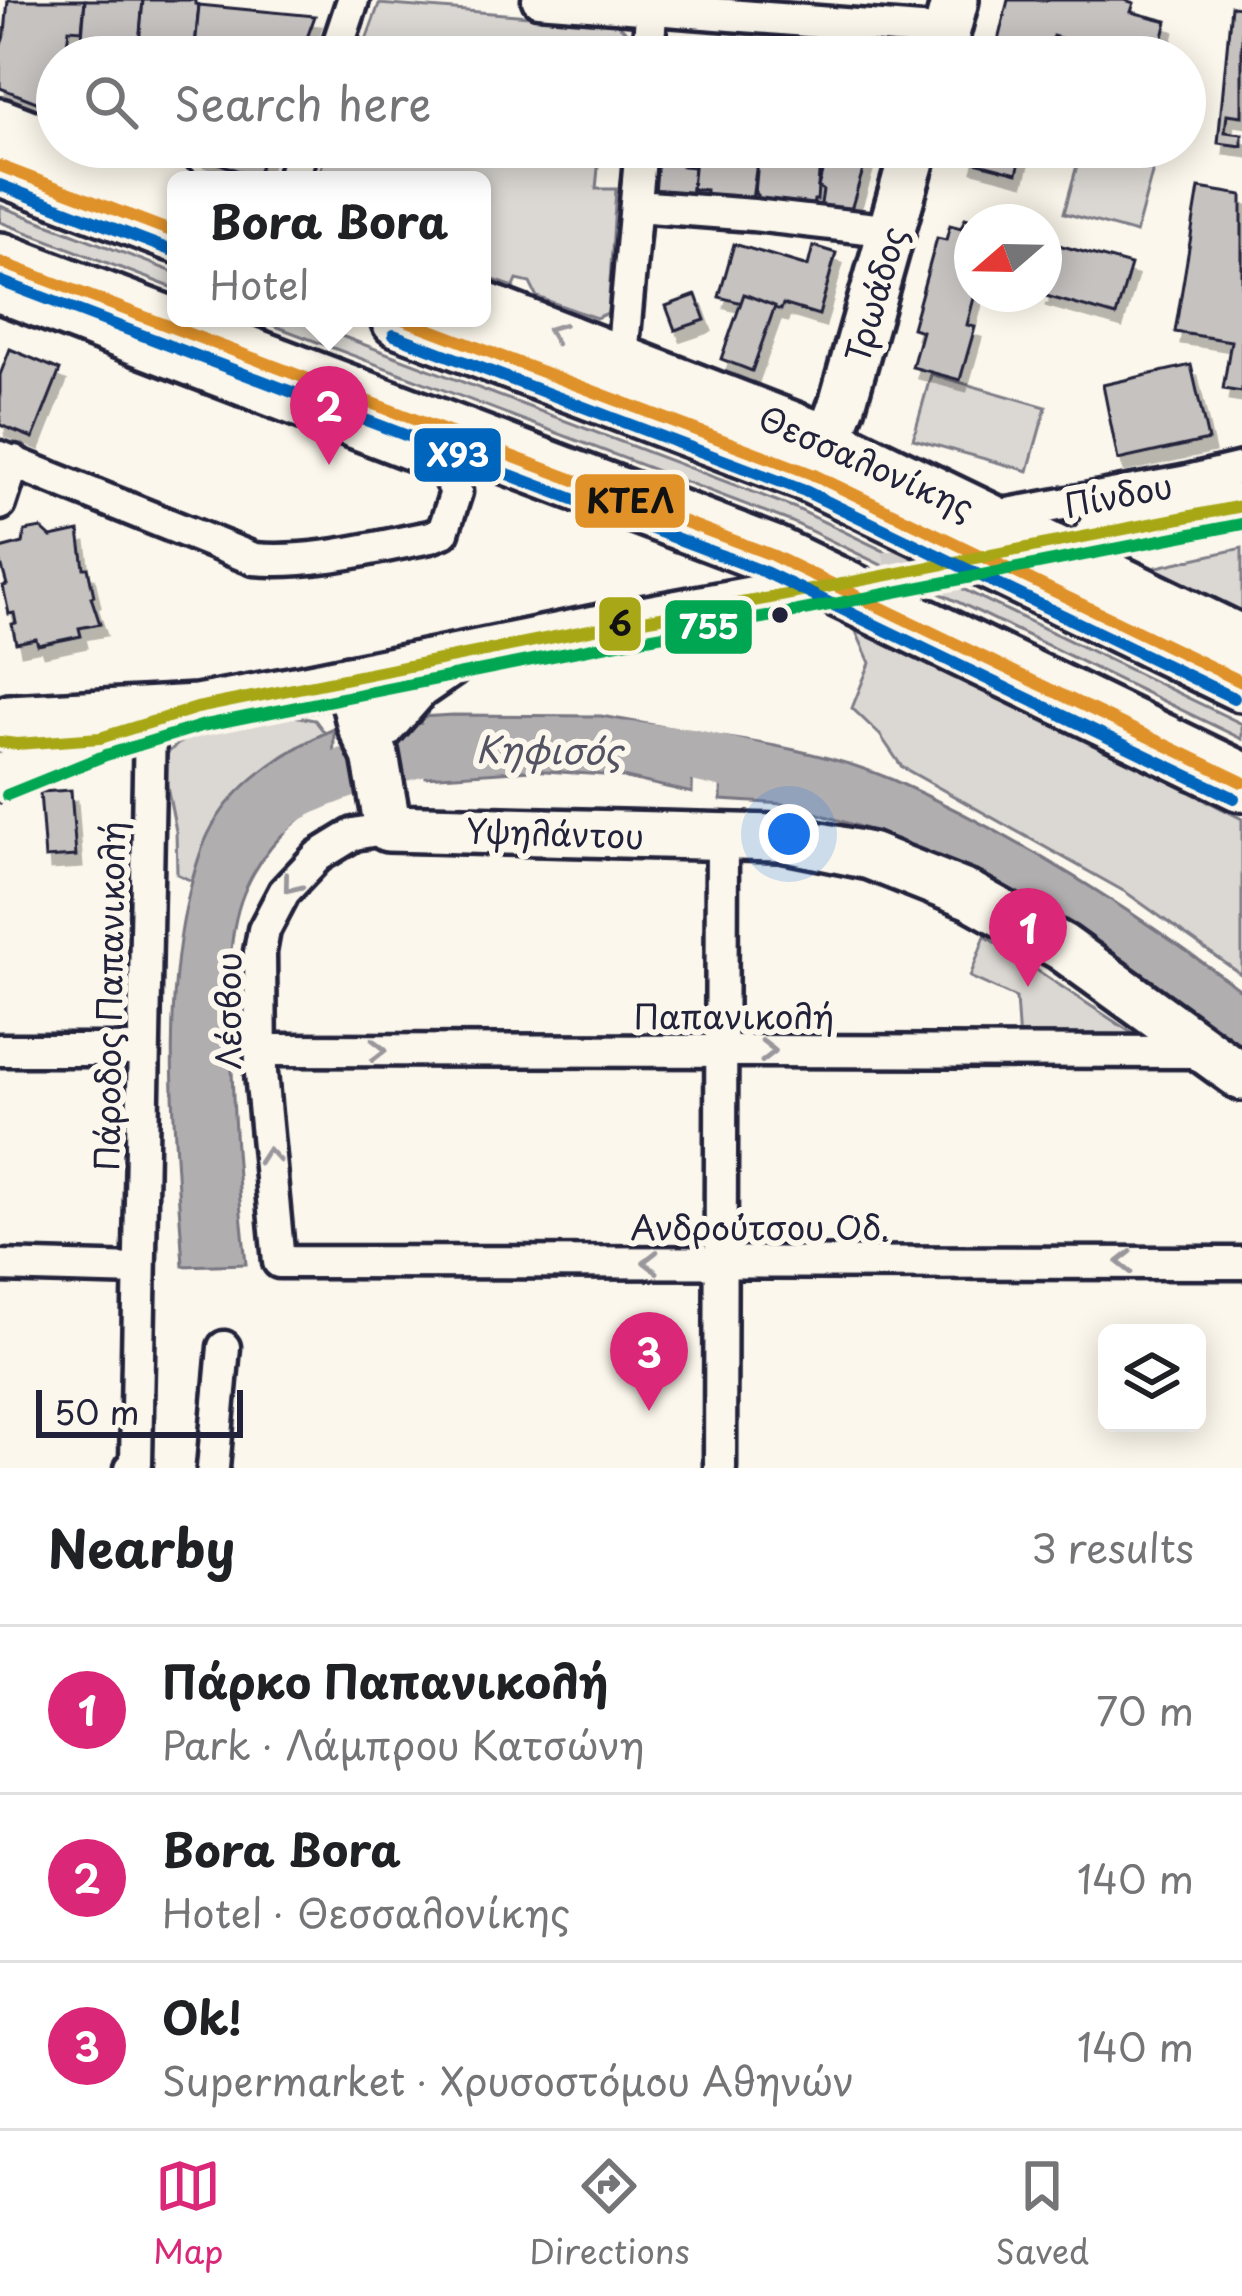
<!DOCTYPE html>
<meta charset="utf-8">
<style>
body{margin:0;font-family:"Playpen Sans",sans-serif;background:#f6f6f6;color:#202124}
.controls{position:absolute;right:36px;bottom:36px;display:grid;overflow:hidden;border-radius:18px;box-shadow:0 6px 30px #0003}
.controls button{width:108px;height:108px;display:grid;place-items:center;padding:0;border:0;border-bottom:3px solid #e0e0e0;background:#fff;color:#202124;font:60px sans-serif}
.compass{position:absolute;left:954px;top:204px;width:108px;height:108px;border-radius:50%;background:#fff;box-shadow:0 6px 30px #0003;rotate:250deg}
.scale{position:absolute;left:36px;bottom:30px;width:207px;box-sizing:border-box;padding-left:12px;border:6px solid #22223b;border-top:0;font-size:33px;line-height:42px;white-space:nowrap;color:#22223b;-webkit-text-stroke:9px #fbf7ec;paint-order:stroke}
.you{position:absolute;left:789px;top:834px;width:42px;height:42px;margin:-30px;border:9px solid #fff;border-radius:50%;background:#1a73e8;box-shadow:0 0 0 18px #1a73e833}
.badge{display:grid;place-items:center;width:78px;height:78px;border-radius:50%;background:#db2777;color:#fff;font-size:39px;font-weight:700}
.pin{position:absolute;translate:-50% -99px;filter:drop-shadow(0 3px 6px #0008)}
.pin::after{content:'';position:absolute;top:63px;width:42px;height:36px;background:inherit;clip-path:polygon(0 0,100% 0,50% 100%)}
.popup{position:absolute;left:167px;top:171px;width:324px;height:156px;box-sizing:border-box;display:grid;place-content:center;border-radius:18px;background:#fff;filter:drop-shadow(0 3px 9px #0005);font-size:39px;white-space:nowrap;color:#757577}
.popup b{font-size:45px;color:#202124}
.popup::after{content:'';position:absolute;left:50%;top:100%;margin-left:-24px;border:24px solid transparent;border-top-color:#fff}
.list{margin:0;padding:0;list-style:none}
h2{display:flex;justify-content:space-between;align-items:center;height:156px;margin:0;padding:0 48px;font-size:51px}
h2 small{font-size:39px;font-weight:400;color:#757577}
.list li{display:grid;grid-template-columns:78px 1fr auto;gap:36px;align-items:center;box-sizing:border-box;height:168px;padding:0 48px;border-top:3px solid #e0e0e0}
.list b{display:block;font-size:45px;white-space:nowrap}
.list p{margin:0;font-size:39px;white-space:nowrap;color:#757577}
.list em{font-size:39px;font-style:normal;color:#757577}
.icon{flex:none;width:66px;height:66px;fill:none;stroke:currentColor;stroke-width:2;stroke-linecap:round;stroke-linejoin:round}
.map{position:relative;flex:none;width:1242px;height:1468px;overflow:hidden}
.search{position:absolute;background:#fff;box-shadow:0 6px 30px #0003;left:36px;right:36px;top:36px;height:132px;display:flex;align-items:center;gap:30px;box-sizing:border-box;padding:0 42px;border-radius:66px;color:#757577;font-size:45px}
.sheet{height:660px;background:#fff}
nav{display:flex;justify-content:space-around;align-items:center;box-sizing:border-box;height:168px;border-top:3px solid #e0e0e0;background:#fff;font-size:33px;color:#757577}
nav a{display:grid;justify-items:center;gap:6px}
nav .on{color:#db2777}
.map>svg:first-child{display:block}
.green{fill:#dbd8d3;stroke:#7e7d87;stroke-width:3}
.water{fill:#b1aeb0;stroke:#787681;stroke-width:3}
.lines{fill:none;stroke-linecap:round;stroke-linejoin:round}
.river{stroke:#b1aeb0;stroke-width:51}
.building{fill:#c6c2c0;stroke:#22223b;stroke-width:3;filter:url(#shadow)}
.secondary-tunnel{stroke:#d0ccc9;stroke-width:45;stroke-dasharray:45 22;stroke-linecap:butt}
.street-casing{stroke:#22223b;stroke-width:39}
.secondary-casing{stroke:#22223b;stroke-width:54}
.highway-casing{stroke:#22223b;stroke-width:66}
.street{stroke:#fbf7ec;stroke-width:30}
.secondary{stroke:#fbf7ec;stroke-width:45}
.highway{stroke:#fbf7ec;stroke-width:57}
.bus-1-casing{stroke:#fbf7ec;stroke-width:21}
.bus-2-casing{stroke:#fbf7ec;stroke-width:21}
.bus-3-casing{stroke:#fbf7ec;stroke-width:21}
.bus-4-casing{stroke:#fbf7ec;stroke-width:21}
.bus-1{stroke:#e09229;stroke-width:12}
.bus-2{stroke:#a7a718;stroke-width:12}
.bus-3{stroke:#0065bd;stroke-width:12}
.bus-4{stroke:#00a651;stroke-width:12}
.oneway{stroke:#99979c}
.bus-dot{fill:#22223b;stroke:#fbf7ec;stroke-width:4.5}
.labels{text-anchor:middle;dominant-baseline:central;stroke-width:12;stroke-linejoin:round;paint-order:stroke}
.street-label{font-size:33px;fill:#22223b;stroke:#fbf7ec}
.water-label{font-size:36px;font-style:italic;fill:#545364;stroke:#fbf7ec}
.line-badge{stroke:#fbf7ec;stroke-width:4.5}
.badge-label{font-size:33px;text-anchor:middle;font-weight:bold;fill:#fff}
.pale-badge-label{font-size:33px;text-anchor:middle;font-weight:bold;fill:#111}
</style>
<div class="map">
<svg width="1242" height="1468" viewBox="0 0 1242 1468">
<defs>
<filter id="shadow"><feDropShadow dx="6" dy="11" stdDeviation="0" flood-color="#0004"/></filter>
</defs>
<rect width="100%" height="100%" fill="#fbf7ec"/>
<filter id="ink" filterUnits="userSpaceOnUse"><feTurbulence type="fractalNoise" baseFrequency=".00833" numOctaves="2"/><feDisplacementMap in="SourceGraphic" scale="24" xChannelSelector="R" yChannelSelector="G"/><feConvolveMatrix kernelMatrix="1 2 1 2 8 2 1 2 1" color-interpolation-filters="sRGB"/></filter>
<g filter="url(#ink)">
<g class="green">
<polygon points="379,4 617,23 628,34 629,46 609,45 607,57 360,57"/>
<polygon points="328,147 600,147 596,189 616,189 608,313 596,318 537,297 530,283 517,280 514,287 482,276 482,180 317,180"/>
<polygon points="1082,147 1159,147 1136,233 1064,213"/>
<polygon points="0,206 176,273 176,289 0,222"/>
<polygon points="254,318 294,318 795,508 1242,724 1242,739 792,522"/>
<polygon points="931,374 1046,407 1028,471 913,439"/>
<polygon points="1242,548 1242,615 1148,569"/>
<polygon points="850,618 1242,819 1242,975 1127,893 902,767 880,735 852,708 870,663"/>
<path d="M 288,715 L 315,720 L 325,733 C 255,775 214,797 192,881 L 177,874 L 176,831 L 162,761 C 183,726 249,718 288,715 Z"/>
<polygon points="985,936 1147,1043 1019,1043 1016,998 970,977"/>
</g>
<g class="water">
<polygon points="453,715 601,716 694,732 692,793 618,776 531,770 426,777 420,717"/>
<path d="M 334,729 L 333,795 C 294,820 265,846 246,888 C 225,934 230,993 231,1043 C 233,1117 238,1190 246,1264 L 183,1266 C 176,1143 160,1015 189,893 C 196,866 202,841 218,817 C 243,778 292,747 334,729 Z"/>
<path d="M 722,737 C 780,746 839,757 893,780 C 1018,836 1132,910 1242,991 L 1242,1056 L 939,860 L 879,833 L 803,809 L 783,804 L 721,800 Z"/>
</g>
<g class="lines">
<g class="river">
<polyline points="627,747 688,754 791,777"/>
<path d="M 274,809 C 292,786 404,753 436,748 C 455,745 474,744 494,744"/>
</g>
</g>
<g class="building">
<polygon points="8,0 85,0 82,30 69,29 66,54 77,57 57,57 57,110 0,88 0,48 5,33"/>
<polygon points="85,0 143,0 139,48 135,48 135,52 85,43 86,38 82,38"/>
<polygon points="143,0 195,0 195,4 199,5 194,57 143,57 138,55"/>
<polygon points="1008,0 1125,0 1134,3 1131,12 1167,21 1158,57 1107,57 1100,55 1102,49 1053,36 1047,57 994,57"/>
<polygon points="199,5 315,16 300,57 214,57 215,52 195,49"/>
<polygon points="1231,6 1242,7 1242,116 1227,114 1225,132 1242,134 1242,146 1218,143"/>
<polygon points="660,37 702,40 702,57 658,57"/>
<polygon points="708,41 741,44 741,50 745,50 745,57 702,57 703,47 708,47"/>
<polygon points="750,46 785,48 787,57 745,57 745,50 750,51"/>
<polygon points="791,49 826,51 825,57 831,57 787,57"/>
<polygon points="178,147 268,147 256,178"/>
<polygon points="650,147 687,147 687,152 683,152 682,166 694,167 691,200 646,200"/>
<polygon points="696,147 759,147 752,200 706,196 706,190 692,189"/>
<polygon points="759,147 821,147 817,200 814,200 813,207 758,203 758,195 755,194"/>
<polygon points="829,147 870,147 850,213 820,210 823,190 818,187"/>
<polygon points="971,147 1024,147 1017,173 967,160"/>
<polygon points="1199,188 1242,195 1242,392 1223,389 1231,341 1175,332"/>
<polygon points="965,218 978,222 972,222 972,294 975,294 967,325 975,327 960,380 912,367 922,331 912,328 937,238 946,240 950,225 961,228"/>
<polygon points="1044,241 1131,265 1116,316 1039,294 1044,294"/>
<polygon points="734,244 808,266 813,246 836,253 819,315 783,304 781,310 743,299 742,303 719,297"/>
<polygon points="744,294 775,306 752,371 721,359"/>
<polygon points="696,295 705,320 675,330 666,306"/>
<polygon points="10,349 60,370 33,438 0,425 0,375"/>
<polygon points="1191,365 1208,440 1118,460 1103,385"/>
<polygon points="41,528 51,537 79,531 84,568 88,568 94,596 91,597 100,624 79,628 81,636 38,645 36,639 16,643 12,624 16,623 14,613 9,614 3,586 7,585 2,567 0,567 0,549 23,543 25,531"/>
<polygon points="71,790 76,856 45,858 40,792"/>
</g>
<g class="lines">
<polyline class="secondary-tunnel" points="821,587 997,554"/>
<g class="street-casing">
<g id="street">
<polyline points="538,0 946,32"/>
<polyline points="334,57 353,0"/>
<polyline points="648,57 652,0"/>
<polyline points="292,180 303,147"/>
<polyline points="636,206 753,215 893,231"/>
<path d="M 0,297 L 444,467 L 456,492 L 443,532 L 430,537 C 372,548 313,564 254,559 L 0,457"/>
<polyline points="622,358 641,147"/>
<polyline points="0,504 14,461"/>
<polyline points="992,517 1183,482 1242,468"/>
<polyline points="388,828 354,834 318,856 284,892 264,930 260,952 261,1073 279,1262 1242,1263"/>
<polyline points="0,1050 142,1050"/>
<polyline points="261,1050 1206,1052"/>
<polyline points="0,1266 139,1270"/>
<polyline points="131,1468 136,1463 150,723"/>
<polyline points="213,1468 224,1347"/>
<polyline points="720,1468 722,837"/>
</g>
</g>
<g class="secondary-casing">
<g id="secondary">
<polyline points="940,57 955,0"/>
<polyline points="0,122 57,144"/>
<polyline points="65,147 176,190"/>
<polyline points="482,305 829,439 1242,639"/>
<polyline points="829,439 842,405 915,147"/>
<polyline points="1098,535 1242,506"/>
<polyline points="349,679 361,726 375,755 388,828 781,838 870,856 971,896 1062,947 1242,1077"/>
<polyline points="0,721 10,718 197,708 301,689 615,625 794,592"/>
<polyline points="381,727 417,686 449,664"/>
<polyline points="0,778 100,738"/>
</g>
</g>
<g class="highway-casing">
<g id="highway">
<polyline points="0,166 176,233"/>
<polyline points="0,262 772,555 1242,782"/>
<polyline points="400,318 812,474 1242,682"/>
</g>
</g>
<use href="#street" class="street"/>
<use href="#secondary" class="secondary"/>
<use href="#highway" class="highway"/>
<g class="bus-1-casing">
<g id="bus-1">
<polyline points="0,166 176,233"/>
<polyline points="0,262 772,555 1242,782"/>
<polyline points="400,318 812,474 1242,682"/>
</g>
</g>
<g class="bus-2-casing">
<polyline id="bus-2" points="0,742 17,744 100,738 197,708 615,625 770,598 1242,506"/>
</g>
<g class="bus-3-casing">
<g id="bus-3">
<polyline points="0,185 170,250"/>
<polyline points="0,281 765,572 1234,798"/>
<polyline points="394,335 805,491 1234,698"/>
</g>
</g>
<g class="bus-4-casing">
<polyline id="bus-4" points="7,795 106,755 201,726 618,643 773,616 1242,524"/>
</g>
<use href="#bus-1" class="bus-1"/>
<use href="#bus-2" class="bus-2"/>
<use href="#bus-3" class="bus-3"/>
<use href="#bus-4" class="bus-4"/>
</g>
<defs><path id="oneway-chevron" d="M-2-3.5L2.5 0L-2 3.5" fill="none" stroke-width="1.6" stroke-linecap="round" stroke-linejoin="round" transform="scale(3)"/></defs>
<g class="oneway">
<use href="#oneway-chevron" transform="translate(555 332) rotate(-159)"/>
<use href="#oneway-chevron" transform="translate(291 885) rotate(129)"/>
<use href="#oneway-chevron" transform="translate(378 1050)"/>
<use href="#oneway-chevron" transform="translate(768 1051)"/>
<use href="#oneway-chevron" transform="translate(269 1156) rotate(-95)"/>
<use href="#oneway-chevron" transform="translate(651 1262) rotate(180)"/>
<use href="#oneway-chevron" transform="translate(1125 1262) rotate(-180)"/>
</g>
</g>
<circle class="bus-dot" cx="780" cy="615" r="10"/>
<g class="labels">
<g class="street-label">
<text transform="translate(874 294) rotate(-74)">Τρωάδος</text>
<text transform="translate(867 461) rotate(24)">Θεσσαλονίκης</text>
<text transform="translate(1118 494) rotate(-11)">Πίνδου</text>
<text transform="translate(555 832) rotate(2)">Υψηλάντου</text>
<text transform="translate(108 996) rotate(-89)">Πάροδος Παπανικολή</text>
<text transform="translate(227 1011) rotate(-90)">Λέσβου</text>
<text x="734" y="1015">Παπανικολή</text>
<text x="760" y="1226">Ανδρούτσου Οδ.</text>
</g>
<g class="water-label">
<text transform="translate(549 749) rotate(1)">Κηφισός</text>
</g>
</g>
<g class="line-badge">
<rect x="412" y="426" width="91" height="58" rx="12" fill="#0065bd"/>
<rect x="573" y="472" width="114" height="58" rx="12" fill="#e09229"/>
<rect x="597" y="595" width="46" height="58" rx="12" fill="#a7a718"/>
<rect x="663" y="598" width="91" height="58" rx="12" fill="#00a651"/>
</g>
<g class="badge-label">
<text x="458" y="467">X93</text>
<text x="709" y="639">755</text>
</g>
<g class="pale-badge-label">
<text x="630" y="513">ΚΤΕΛ</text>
<text x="620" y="636">6</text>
</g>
</svg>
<div class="controls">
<button><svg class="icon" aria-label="layers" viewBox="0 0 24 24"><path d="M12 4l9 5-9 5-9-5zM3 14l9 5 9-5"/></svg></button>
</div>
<svg class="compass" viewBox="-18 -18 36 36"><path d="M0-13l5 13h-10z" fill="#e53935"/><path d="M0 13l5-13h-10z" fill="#757577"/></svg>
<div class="scale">50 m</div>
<div class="you"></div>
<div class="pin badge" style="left:1028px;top:987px">1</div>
<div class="pin badge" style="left:329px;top:465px">2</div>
<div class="popup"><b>Bora Bora</b>Hotel</div>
<div class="pin badge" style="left:649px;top:1411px">3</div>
<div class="search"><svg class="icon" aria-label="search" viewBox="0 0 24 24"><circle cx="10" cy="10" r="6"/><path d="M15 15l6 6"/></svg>Search here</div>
</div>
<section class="sheet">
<h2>Nearby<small>3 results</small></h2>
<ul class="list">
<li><span class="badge">1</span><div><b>Πάρκο Παπανικολή</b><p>Park · Λάμπρου Κατσώνη</p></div><em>70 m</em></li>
<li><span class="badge">2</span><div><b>Bora Bora</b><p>Hotel · Θεσσαλονίκης</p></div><em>140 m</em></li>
<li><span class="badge">3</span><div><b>Ok!</b><p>Supermarket · Χρυσοστόμου Αθηνών</p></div><em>140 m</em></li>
</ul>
</section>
<nav>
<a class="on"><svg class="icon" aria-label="map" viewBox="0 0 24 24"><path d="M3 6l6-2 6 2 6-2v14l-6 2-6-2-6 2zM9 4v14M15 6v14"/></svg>Map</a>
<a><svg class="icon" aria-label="directions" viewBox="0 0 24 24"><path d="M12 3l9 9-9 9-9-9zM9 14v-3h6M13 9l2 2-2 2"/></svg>Directions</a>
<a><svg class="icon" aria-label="saved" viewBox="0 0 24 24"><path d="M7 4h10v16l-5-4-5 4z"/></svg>Saved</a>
</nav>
